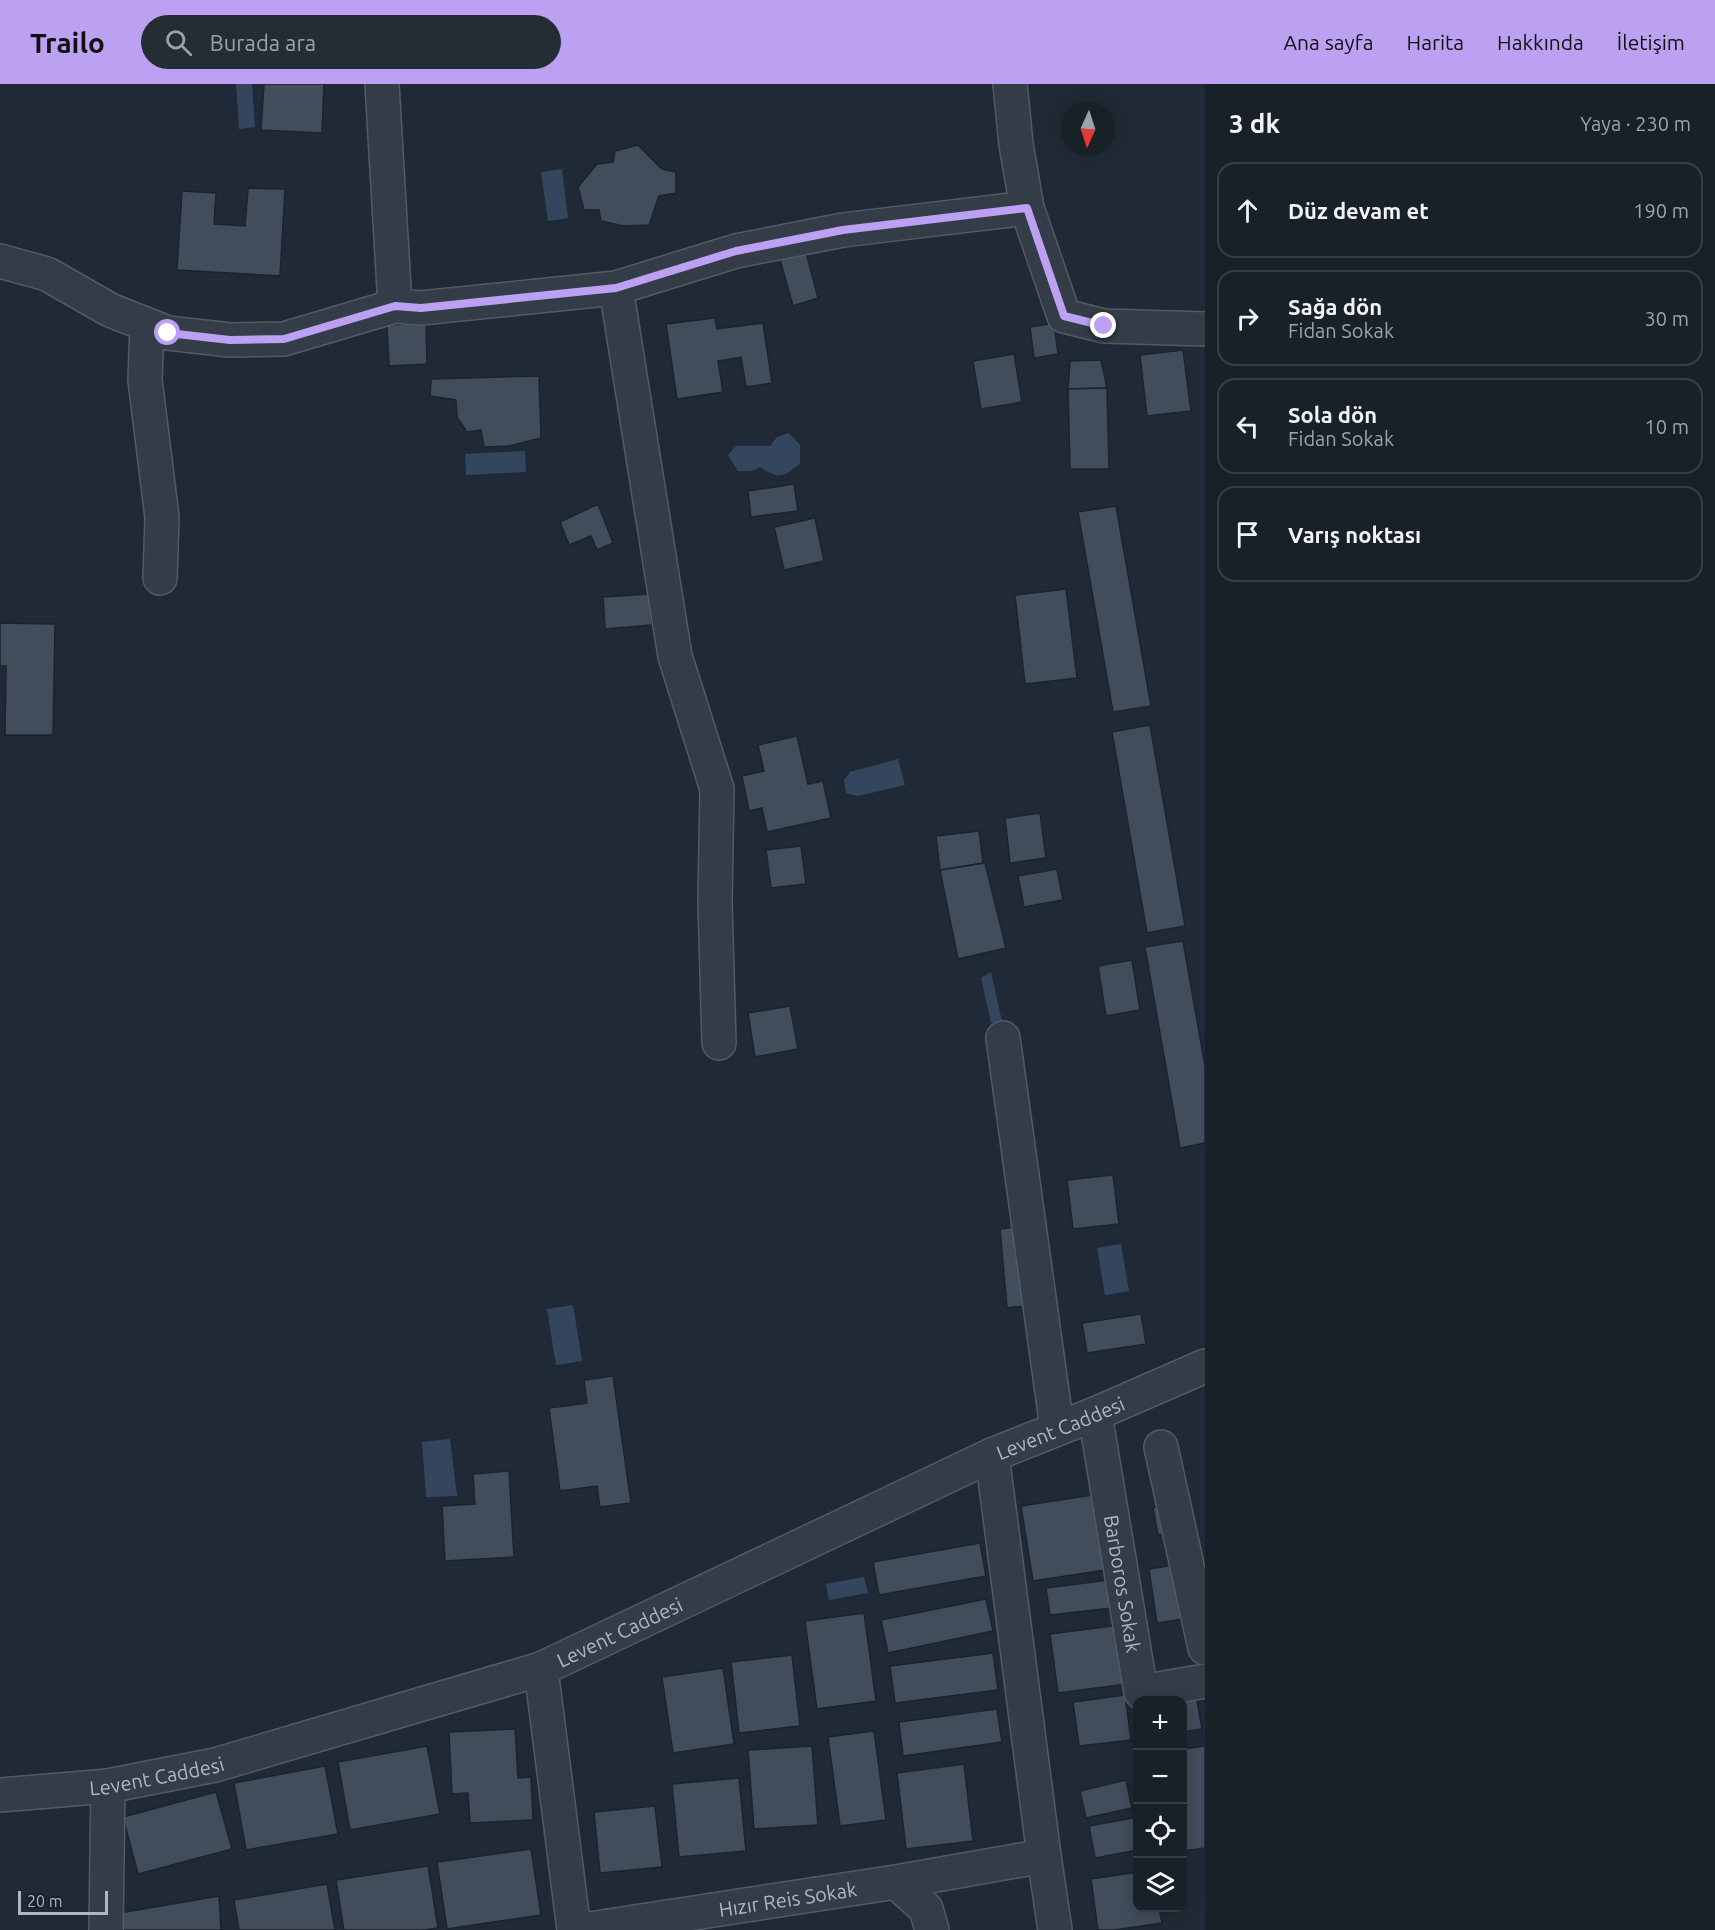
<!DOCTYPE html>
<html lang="tr">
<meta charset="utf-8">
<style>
body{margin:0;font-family:Ubuntu,sans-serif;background:#252d34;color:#f1f3f6}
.controls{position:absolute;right:18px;bottom:18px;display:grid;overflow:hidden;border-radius:12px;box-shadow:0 3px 15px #0003}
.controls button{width:54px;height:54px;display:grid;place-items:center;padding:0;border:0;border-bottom:2px solid #363e45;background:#182028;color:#f1f3f6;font:30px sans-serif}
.compass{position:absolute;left:1061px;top:18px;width:54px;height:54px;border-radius:50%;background:#182028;box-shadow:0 3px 15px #0003;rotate:183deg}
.scale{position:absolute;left:18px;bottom:15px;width:90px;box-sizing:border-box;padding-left:6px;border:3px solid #aeb7c4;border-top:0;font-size:16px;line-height:21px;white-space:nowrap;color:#aeb7c4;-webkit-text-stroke:4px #19212b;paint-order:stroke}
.stop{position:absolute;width:18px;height:18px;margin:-14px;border:4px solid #bca0f2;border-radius:50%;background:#fff}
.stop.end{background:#bca0f2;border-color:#fff;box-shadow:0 2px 6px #0008}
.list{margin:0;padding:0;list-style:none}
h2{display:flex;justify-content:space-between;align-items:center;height:78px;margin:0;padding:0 24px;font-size:26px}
h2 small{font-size:20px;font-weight:400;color:#9fa3a8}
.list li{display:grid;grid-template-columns:39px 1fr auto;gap:18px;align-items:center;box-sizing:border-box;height:96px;margin:0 12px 12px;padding:0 12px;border:2px solid #363e45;border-radius:18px}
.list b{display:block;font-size:22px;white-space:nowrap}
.list p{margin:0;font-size:20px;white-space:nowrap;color:#9fa3a8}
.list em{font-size:20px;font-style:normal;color:#9fa3a8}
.icon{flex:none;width:33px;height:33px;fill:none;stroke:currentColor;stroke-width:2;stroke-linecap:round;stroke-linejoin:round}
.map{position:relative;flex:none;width:1205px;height:1846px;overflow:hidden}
header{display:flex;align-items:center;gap:36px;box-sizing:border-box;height:84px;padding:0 30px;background:#bca0f2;color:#111}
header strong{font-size:28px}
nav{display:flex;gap:33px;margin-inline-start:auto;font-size:21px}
.search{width:420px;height:54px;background:#252d34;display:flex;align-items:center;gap:15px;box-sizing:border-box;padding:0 21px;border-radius:33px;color:#9fa3a8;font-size:22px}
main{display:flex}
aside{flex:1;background:#182028}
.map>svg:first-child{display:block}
.water{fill:#34465e}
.building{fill:#414d5b;stroke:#1b232e;stroke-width:1.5}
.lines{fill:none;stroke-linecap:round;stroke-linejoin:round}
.minor-casing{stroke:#515a65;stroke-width:36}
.minor{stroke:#343c47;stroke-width:33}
.route{stroke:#bca0f2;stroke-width:8}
.labels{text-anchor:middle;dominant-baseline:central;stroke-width:5;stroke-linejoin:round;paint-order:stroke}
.street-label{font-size:20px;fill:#aeb7c4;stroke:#19212b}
</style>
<header>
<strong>Trailo</strong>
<div class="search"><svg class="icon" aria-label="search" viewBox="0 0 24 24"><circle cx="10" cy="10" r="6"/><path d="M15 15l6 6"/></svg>Burada ara</div>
<nav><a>Ana sayfa</a><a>Harita</a><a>Hakkında</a><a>İletişim</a></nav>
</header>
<main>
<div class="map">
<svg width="1205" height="1846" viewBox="0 0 1205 1846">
<rect width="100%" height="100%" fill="#202a36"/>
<g class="water">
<polygon points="236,0 252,0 255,43 239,45"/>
<polygon points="562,85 568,134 548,137 541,88"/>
<path d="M 789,349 L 800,361 L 800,380 C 782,393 779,396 760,383 L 752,387 L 738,387 L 728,371 L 736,362 L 770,362 L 777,353 Z"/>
<polygon points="525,367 526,388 466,391 465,370"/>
<polygon points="898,675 905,701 858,712 846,709 844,696 850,688"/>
<polygon points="991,888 1002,937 991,939 981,894"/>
<polygon points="1121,1160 1129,1207 1105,1211 1097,1164"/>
<polygon points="573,1221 582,1277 556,1281 547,1225"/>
<polygon points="450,1355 457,1412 426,1413 422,1358"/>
<polygon points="864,1493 868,1509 829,1516 826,1500"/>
</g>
<g class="building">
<polygon points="264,0 324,0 322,49 261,46"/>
<polygon points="638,61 662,85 676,88 676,109 659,112 649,141 624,142 601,137 599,126 584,126 578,103 597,80 613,78 615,67"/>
<polygon points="248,104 285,105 280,192 177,186 182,107 216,109 214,140 245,142"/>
<polygon points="805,165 818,214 793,222 779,172"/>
<polygon points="715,234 717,245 763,239 772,299 746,303 741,273 718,277 723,308 677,315 666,240"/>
<polygon points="426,239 427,280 389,282 387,241"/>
<polygon points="1054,239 1058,270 1034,274 1030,243"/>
<polygon points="1183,266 1191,327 1147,332 1140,271"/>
<polygon points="1014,270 1022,318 981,325 973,277"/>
<polygon points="1101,276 1107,304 1068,305 1070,277"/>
<polygon points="539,292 541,354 509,362 484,363 481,346 467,348 457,333 456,316 430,312 431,295"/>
<polygon points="1107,304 1109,385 1070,385 1068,305"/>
<polygon points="794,400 798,427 751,433 748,407"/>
<polygon points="598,420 613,459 597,466 591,452 569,461 560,438"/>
<polygon points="1116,422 1151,622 1113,628 1078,428"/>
<polygon points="815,434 824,477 784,486 774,443"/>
<polygon points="1066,505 1077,594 1025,600 1015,511"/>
<polygon points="650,510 652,541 605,545 603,513"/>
<polygon points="0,539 55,540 53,651 5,651 6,582 0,582"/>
<polygon points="1150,641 1185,842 1147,849 1112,648"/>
<polygon points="797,652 808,700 823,697 831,734 767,748 762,724 749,727 742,692 764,687 758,661"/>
<polygon points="1040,729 1046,774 1010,779 1005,734"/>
<polygon points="979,747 983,779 940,786 936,752"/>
<polygon points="801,762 806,800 771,804 766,766"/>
<polygon points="985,779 1006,864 958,875 940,786"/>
<polygon points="1057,785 1063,816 1024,823 1018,792"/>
<polygon points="1183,857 1205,982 1205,1059 1180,1064 1145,863"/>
<polygon points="1132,876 1140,926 1106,932 1098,882"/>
<polygon points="790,922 798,965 755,973 748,929"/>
<polygon points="1113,1091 1119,1140 1073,1145 1067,1096"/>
<polygon points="1025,1142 1033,1221 1007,1224 1000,1145"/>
<polygon points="1141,1230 1146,1260 1087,1269 1082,1239"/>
<polygon points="613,1292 631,1419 600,1423 597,1402 560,1407 549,1324 587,1319 584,1296"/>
<polygon points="509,1387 514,1473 445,1477 442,1422 475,1420 473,1390"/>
<polygon points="1093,1411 1105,1486 1033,1497 1021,1422"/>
<polygon points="1167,1421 1172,1449 1158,1451 1153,1424"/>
<polygon points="980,1459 986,1492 879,1511 873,1478"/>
<polygon points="1181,1480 1190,1534 1157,1539 1149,1485"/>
<polygon points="1109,1496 1112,1524 1050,1531 1046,1504"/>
<polygon points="986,1515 993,1547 888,1569 881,1536"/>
<polygon points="864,1529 876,1617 817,1625 805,1537"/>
<polygon points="1127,1540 1134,1599 1058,1609 1050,1550"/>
<polygon points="993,1569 998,1606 895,1619 890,1582"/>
<polygon points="792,1571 800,1642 739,1649 731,1578"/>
<polygon points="723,1584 734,1660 673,1669 662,1593"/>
<polygon points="1125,1611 1131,1656 1079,1662 1073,1618"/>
<polygon points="1196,1611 1202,1645 1182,1648 1182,1616"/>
<polygon points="997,1625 1002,1658 903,1672 899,1638"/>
<polygon points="515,1645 518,1694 531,1693 533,1736 470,1739 468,1709 452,1710 449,1648"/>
<polygon points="874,1647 886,1736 840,1742 828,1653"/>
<polygon points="427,1662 440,1730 350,1746 338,1678"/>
<polygon points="812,1662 818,1741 754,1745 748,1666"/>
<polygon points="1205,1662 1205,1764 1182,1767 1182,1665"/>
<polygon points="964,1680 973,1757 906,1765 897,1689"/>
<polygon points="325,1682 338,1750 246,1766 234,1699"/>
<polygon points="739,1694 746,1767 679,1773 672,1700"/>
<polygon points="1126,1696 1132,1724 1086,1734 1080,1707"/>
<polygon points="216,1708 232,1765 138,1790 123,1733"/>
<polygon points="655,1722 662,1783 600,1789 594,1728"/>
<polygon points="1138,1733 1138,1766 1095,1774 1089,1742"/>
<polygon points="531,1765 541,1831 447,1845 437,1778"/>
<polygon points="428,1782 438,1844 423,1846 344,1846 336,1796"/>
<polygon points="1138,1788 1138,1824 1159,1824 1162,1839 1115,1846 1098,1846 1091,1795"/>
<polygon points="327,1800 335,1846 239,1846 234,1816"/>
<polygon points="219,1812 221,1846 123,1846 120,1829"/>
</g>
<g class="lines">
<g class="minor-casing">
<g id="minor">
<polyline points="382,0 395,222"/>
<polyline points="1010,0 1016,60 1027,124 1064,232 1104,242 1205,245"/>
<polyline points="0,177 47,190 110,226 168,249 230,256 284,255 395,222 421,224 616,204 736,167 843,146 1027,124"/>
<polyline points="616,204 675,572 717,705 715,818 719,959"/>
<polyline points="147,241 145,296 162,433 160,494"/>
<polyline points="1003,954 1057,1344"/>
<path id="s1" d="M 1095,1330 L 1141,1608 L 1205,1597"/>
<polyline points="1161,1363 1205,1564"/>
<polyline points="541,1585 574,1846"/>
<path id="s2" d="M 0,1711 L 108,1702 L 215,1681 L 541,1585 L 992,1371 L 1095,1330 L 1205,1282"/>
<polyline points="1044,1772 1055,1846"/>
<polyline points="896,1798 1044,1772 992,1371"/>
<polyline points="106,1846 108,1702"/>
<path id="s3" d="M 583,1846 L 896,1798 L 926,1825 L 932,1846"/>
</g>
</g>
<use href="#minor" class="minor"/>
</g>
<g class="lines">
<polyline class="route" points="168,249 230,256 284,255 395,222 421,224 616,204 736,167 843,146 1027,124 1064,232 1104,242"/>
</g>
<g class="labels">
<g class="street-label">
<text stroke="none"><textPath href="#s2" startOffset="1130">Levent Caddesi</textPath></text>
<text stroke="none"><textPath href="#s1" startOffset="172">Barboros Sokak</textPath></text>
<text stroke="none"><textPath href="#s2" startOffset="644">Levent Caddesi</textPath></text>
<text stroke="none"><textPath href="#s2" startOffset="158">Levent Caddesi</textPath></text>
<text stroke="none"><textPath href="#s3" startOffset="207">Hızır Reis Sokak</textPath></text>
</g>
</g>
</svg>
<div class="controls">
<button>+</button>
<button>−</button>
<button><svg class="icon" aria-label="locate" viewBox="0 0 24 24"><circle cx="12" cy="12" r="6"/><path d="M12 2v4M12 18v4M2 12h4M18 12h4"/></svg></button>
<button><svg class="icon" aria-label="layers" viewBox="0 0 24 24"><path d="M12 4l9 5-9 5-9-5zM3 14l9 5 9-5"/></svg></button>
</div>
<svg class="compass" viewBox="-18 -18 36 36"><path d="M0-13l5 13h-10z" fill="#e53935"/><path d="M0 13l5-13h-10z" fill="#9fa3a8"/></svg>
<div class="scale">20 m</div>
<div class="stop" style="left:168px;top:249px"></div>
<div class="stop end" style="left:1104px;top:242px"></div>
</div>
<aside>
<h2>3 dk<small>Yaya · 230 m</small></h2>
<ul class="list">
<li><svg class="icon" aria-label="ahead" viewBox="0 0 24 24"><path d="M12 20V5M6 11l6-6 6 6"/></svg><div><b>Düz devam et</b></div><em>190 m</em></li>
<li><svg class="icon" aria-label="right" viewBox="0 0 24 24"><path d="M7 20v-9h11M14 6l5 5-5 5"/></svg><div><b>Sağa dön</b><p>Fidan Sokak</p></div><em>30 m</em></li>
<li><svg class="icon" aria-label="left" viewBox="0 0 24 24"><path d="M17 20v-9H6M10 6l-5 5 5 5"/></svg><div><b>Sola dön</b><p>Fidan Sokak</p></div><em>10 m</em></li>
<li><svg class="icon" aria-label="arrive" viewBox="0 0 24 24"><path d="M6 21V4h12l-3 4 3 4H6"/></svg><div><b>Varış noktası</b></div></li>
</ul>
</aside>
</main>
